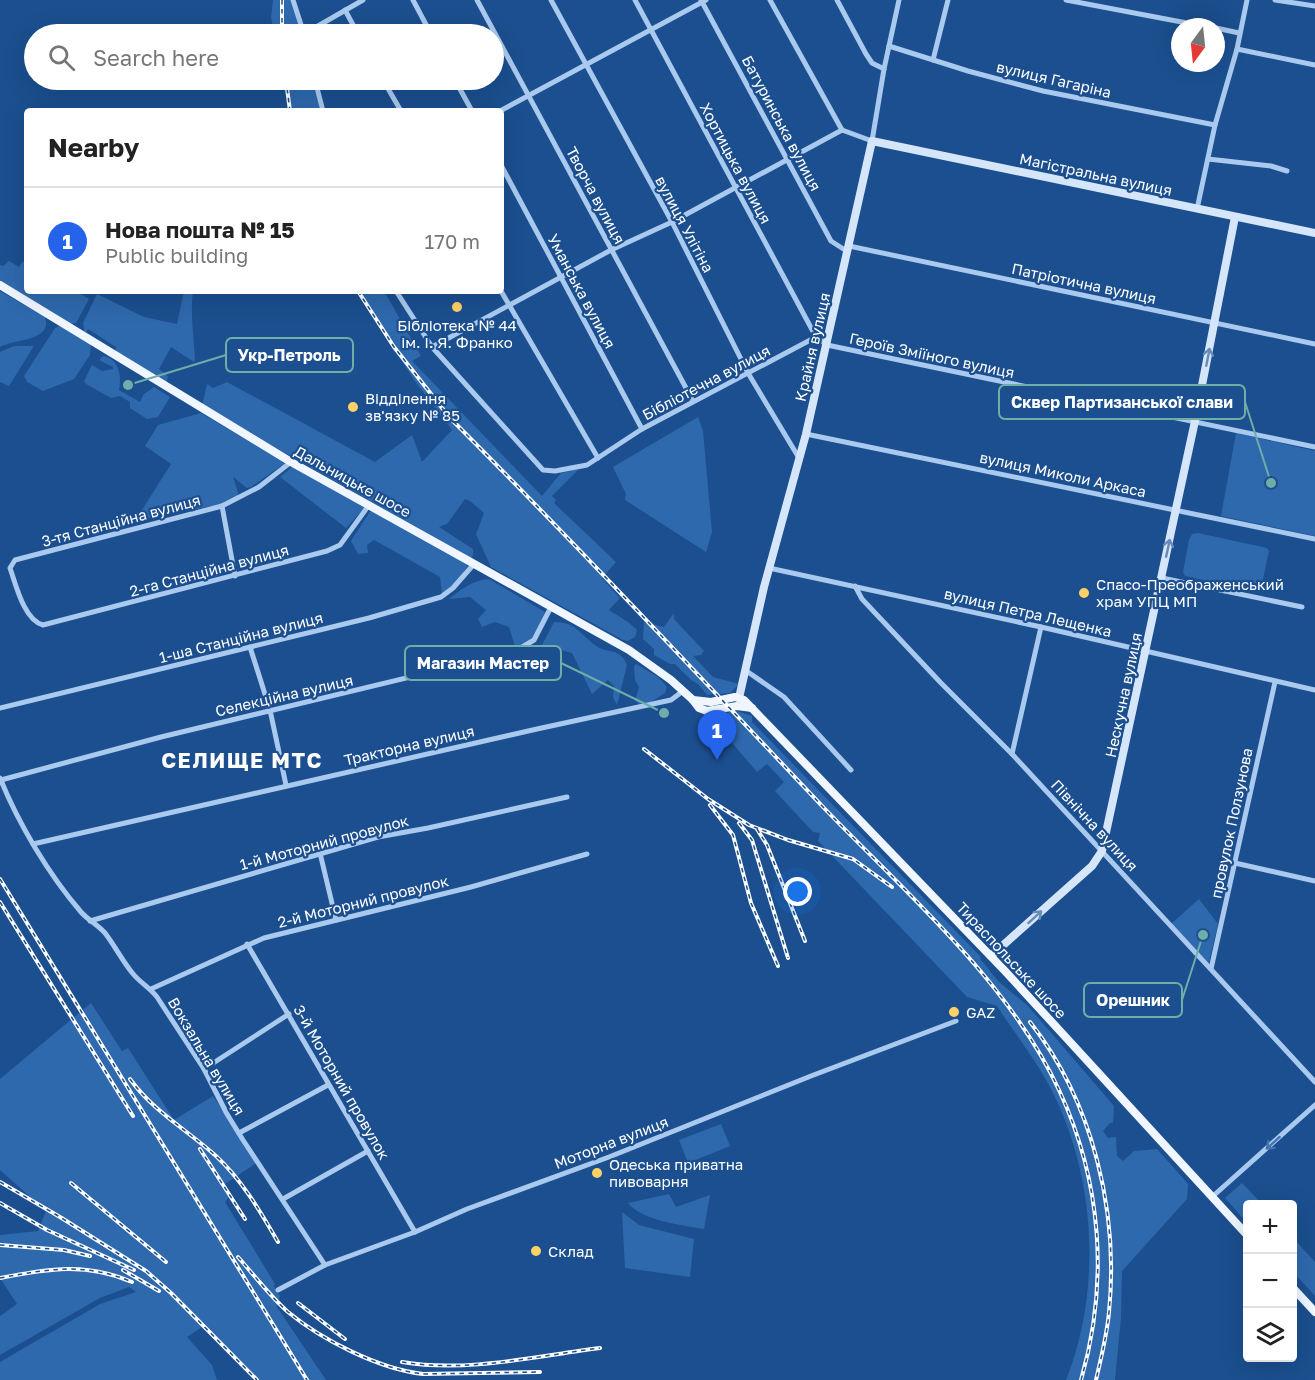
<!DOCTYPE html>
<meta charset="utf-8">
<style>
body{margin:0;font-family:"Golos Text",sans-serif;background:#f2f2f2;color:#222}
.controls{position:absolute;right:18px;bottom:18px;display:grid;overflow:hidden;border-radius:6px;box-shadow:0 6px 24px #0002}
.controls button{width:54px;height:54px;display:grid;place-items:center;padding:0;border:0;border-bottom:2px solid #e0e0e0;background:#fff;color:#222;font:30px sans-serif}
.compass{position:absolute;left:1171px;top:18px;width:54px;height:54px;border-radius:50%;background:#fff;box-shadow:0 6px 24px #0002;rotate:195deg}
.you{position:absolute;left:798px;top:892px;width:21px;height:21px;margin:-15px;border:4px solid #fff;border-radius:50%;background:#1a73e8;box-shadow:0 0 0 9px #1a73e833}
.badge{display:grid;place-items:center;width:39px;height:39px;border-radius:50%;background:#2563eb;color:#fff;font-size:20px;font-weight:700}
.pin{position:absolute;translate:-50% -50px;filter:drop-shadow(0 2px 3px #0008)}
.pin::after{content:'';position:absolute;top:32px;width:21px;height:18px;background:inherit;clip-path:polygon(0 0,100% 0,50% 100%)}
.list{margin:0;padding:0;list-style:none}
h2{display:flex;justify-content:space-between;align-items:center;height:78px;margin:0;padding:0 24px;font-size:26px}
h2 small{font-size:20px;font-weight:400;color:#767676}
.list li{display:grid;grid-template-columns:39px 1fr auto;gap:18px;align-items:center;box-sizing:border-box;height:108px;padding:0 24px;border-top:2px solid #e0e0e0}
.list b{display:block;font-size:22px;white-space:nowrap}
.list p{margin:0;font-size:20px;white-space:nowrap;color:#767676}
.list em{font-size:20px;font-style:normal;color:#767676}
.icon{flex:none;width:33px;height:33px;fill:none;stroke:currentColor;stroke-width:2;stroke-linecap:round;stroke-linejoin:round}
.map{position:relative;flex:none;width:1315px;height:1380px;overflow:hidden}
.search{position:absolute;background:#fff;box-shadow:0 6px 24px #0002;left:24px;top:24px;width:480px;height:66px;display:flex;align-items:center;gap:15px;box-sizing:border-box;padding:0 21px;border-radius:33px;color:#767676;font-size:22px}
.panel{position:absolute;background:#fff;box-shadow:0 6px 24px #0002;left:24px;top:108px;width:480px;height:186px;border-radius:6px}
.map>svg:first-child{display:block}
.green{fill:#2e69ad}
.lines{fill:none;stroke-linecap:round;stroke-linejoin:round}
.street{stroke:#a9c9ee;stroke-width:5}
.secondary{stroke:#d6e6fa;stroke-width:8}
.primary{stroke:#f0f6ff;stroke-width:8}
.rail-casing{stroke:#fff;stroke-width:4}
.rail{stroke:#1b4f8f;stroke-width:1.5;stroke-dasharray:4.5;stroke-linecap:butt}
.oneway{stroke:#668bba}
.oneway2{stroke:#4674ac}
.poi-dot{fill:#ffd166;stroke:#1b4f8f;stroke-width:2}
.labels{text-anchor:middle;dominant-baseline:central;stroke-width:4.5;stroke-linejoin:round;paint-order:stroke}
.street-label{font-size:15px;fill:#fff;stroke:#1b4f8f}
.poi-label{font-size:15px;fill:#fff;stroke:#1b4f8f;text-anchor:start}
.district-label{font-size:21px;font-weight:bold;letter-spacing:1.5px;fill:#fff;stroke:#1b4f8f}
.leader{fill:none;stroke:#6fada8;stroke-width:2}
.callout-dot{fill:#6fada8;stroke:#1b4f8f;stroke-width:2}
.callout{fill:#1b4f8f;stroke:#6fada8;stroke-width:2}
.callout-label{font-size:16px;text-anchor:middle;font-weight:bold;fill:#fff}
</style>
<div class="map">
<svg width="1315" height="1380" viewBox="0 0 1315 1380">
<rect width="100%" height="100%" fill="#1b4f8f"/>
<g class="green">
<polygon points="273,0 291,0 303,34 275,34 271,18"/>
<polygon points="283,80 315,80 323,111 288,111"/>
<polygon points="9,261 19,267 22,262 27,262 27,291 76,291 89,299 76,323 70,324 0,280 0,265 3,266"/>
<path d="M 0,291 L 45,317 C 53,341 15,339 0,347 Z"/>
<path d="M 184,291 L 193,291 C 190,313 194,337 195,359 L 194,362 L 171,347 L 159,369 L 168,376 L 166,386 L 115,354 L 116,347 L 88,329 L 85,334 L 83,323 L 97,294 L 144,317 L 177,324 Z"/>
<polygon points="358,291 384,291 421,356 412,361 542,496 561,473 579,469 552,496 556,500 554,503 616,562 602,578 620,598 609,610 628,622 637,630 635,637 628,641 623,640 491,567 476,534 484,513 470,501 465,499 447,524 439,527 473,549 473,555 471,558 202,406 207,384 213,388 227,382 375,462 412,435 422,462 452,430 414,380"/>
<polygon points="60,326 91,344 90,355 74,379 43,391 27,382 24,376 55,328"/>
<polygon points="14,346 34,346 9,386 0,382 0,352"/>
<path d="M 103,356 C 119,358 122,377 119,390 L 140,402 L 144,394 L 154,387 L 170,397 L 158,417 L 147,419 L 130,408 L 130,402 L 120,396 L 111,398 L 86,384 L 84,381 L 92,365 L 102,371 L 113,369 L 113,367 L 99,360 Z"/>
<polygon points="201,413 285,463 251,487 247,488 233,477 238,492 237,501 135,521 171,464 145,446 158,425"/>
<polygon points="698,417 703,431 712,532 706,552 625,500 626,494 613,467"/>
<polygon points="1236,433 1315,451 1315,536 1221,516"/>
<polygon points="292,467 365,507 346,528 280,477"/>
<polygon points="371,510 469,564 452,588 442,594 440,577 374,540 367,545 368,553 358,554 351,541"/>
<polygon points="1198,533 1267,548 1269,551 1261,588 1258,591 1252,591 1185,576 1183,572 1189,540 1192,534"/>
<path d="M 489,579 L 545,612 C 536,633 533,645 508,652 L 507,649 L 515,647 L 509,627 L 495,622 L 482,627 L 478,619 L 486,610 L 470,597 L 449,599 C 462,589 472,580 489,579 Z"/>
<polygon points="674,613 674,619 704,651 701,655 693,656 713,677 739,684 730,693 707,695 698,684 691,680 675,664 670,664 654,655 654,649 643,639 644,622 664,627"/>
<path d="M 554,622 C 576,622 580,634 595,645 C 608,655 619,646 627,665 L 617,705 L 613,697 L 614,686 L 608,680 L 592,694 L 572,653 L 542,645 Z"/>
<polygon points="636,664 658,677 667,687 665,693 651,702 639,704 635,701 639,687 635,680 634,667"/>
<path d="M 734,710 L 752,716 L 752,722 L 980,956 L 981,960 L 998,981 L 1028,1006 L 1114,1106 L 1113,1123 L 1110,1123 L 1103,1131 L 1108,1138 L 1116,1137 L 1117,1156 L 1123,1161 L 1134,1151 L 1157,1149 L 1188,1184 L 1187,1199 L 1122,1271 L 1121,1318 L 1115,1380 L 1066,1380 C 1102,1290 1096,1178 1052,1091 C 1037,1061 1015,1034 997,1006 L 967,997 L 818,841 L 820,833 L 813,832 L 775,791 L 784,782 L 767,764 L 757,772 L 727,737 L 726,729 L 717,718 Z"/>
<polygon points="1199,899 1218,924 1208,966 1170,925"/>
<polygon points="91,1003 122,1051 128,1048 174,1120 213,1096 258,1162 222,1186 229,1197 225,1202 275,1284 274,1287 280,1296 277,1307 326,1380 255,1380 202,1327 187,1337 212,1365 217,1380 0,1380 0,1362 100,1304 136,1292 129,1287 100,1298 0,1355 0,1316 17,1304 0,1278 0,1235 38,1231 46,1211 0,1170 0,1079"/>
<polygon points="721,1124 730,1146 688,1163 679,1140"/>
<polygon points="1242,1183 1262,1204 1248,1204 1247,1223 1225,1198"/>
<path d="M 669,1194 L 676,1207 L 710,1195 L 704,1229 C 682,1225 642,1221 628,1203 Z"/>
<polygon points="622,1212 639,1225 694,1239 690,1277 625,1268"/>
<polygon points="1293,1238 1315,1262 1315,1296 1293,1272"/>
</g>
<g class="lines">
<g class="street">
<polyline points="293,0 304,34"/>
<polyline points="413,0 431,34"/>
<polyline points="477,0 693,401"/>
<polyline points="551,0 672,222 748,373 799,458"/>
<polyline points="635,0 816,337"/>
<polyline points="701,0 831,241 848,252"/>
<polyline points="770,0 842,130"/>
<polyline points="837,0 866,54 872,63 884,69"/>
<polyline points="1066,0 1208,27"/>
<polyline points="1275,0 1315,6"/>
<polyline points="345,10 358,34"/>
<polyline points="1216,28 1239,33"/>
<polyline points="304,34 363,0"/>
<polyline points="889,46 968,71 1043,91 1215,125"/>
<polyline points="1237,49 1315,65"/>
<polyline points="933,60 948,0"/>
<polyline points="315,80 323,111"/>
<polyline points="383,80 401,111"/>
<polyline points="455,80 472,111"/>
<polyline points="500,111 706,0"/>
<polyline points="842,130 872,141 884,69 899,0"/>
<polyline points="1208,159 1271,166 1287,171"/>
<polyline points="501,165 642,429"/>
<polyline points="1197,209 1215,125 1237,49 1247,0"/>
<polyline points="849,246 1315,344"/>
<polyline points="396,291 432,347 543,470 555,471 587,465 642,429 816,337 827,345 1315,447"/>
<polyline points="501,291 598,458"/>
<polyline points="432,347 611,250 672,222 842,130"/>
<polyline points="806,434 1315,539"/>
<path d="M 291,462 L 259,487 L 222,506 L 15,560 L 10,568 C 16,585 24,620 43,625 L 327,551 L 340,545 L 369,505"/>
<polyline points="222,506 235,576"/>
<polyline points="769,568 1041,627 1315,690"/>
<polyline points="1162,578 1302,607"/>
<polyline points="855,586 862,599 941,683 1012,754 1315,1082"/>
<polyline points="250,647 270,710 286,785"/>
<polyline points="745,670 784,697 851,770"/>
<polyline points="0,708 369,618 441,597 453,588 474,564"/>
<polyline points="1012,754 1041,627"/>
<path d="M 0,778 C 18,823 49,875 81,912 C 88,920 98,925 105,933 C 115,946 123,962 134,975 C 141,983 150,988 157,997 L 204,1069 L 227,1114 L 243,1140 L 325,1265"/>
<polyline points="1,780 161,737 514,652 534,640 551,607"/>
<polyline points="33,844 537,729 671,700 683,691"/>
<polyline points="320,853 336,920"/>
<polyline points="1235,863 1315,881"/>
<polyline points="90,921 378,837 428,828 567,797"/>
<polyline points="247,944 415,1232"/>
<polyline points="1211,969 1275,682"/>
<polyline points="151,989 264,938 471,887 587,854"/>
<polyline points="204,1069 289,1014"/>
<polyline points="239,1133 328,1085"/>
<polyline points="1212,1197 1315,1105"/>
<polyline points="283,1199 368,1151"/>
<polyline points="278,1290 325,1265 415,1232 467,1209 609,1157 811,1076 956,1021"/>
</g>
<g class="secondary">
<polyline points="739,698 764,587 806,434 872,141 1315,233"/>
<polyline points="991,956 1092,866 1102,851 1195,421 1235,217"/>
</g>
<g class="primary">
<polyline points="0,285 291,462 629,650 671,680 693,700 699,708 707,711 737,706 752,708"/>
<polyline points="693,700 711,702 735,697 744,700 1005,971 1248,1236"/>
<polyline points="1292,1287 1315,1312"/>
</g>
<g class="rail-casing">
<g id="rail">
<polyline points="282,0 282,34"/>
<polyline points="286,80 290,111"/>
<path d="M 358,291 L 394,347 L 450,418 C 577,545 700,677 824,808 C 906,893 1009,982 1059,1090 C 1102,1182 1109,1283 1081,1380"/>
<polyline points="644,749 708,799 749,825 788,840 853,859 892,887"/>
<polyline points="710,805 733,835 751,903 778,966"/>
<polyline points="739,823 752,840 788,958"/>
<polyline points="757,829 767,845 805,941"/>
<polyline points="0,879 307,1380"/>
<polyline points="0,902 133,1116"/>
<path d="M 1030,1022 C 1093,1102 1119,1212 1109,1312 C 1107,1335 1101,1358 1096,1380"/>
<path d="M 130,1079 C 154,1112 186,1129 216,1156 C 242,1180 260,1211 278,1242"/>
<polyline points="200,1149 245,1219"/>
<polyline points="0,1182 60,1217 146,1271 171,1293 257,1380"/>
<polyline points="71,1183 166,1262"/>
<polyline points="0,1203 47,1230 134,1270"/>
<polyline points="0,1245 64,1250 90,1256"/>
<path d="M 238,1257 C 254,1275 270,1296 288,1312 C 322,1340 379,1369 423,1374 L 540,1372"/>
<polyline points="123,1270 159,1291"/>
<path d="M 0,1278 C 48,1269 85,1262 132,1282"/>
<polyline points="298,1303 345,1339"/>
<path d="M 402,1362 C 467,1373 536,1356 600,1348"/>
</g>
</g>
<use href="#rail" class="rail"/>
</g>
<defs><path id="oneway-shaft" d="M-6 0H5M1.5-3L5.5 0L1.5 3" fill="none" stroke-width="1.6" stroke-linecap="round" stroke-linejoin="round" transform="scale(1.5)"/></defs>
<g class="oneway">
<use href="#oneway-shaft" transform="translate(1208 357) rotate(-79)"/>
<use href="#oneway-shaft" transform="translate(1168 548) rotate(-78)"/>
<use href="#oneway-shaft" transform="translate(1035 917) rotate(-42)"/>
</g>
<use class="oneway2" href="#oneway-shaft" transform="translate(1273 1143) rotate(138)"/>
<g class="poi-dot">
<circle cx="457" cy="307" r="6"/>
<circle cx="353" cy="407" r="6"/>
<circle cx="1084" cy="593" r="6"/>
<circle cx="954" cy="1012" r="6"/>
<circle cx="597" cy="1173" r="6"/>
<circle cx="536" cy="1251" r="6"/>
</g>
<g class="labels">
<g class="street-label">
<text transform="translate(1054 79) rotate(13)">вулиця Гагаріна</text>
<text transform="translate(782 123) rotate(62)">Батуринська вулиця</text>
<text transform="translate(736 163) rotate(62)">Хортицька вулиця</text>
<text transform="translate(1096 174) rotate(12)">Магістральна вулиця</text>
<text transform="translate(596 195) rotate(62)">Творча вулиця</text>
<text transform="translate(685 224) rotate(62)">вулиця Улітіна</text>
<text transform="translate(1084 283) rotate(12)">Патріотична вулиця</text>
<text transform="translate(582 291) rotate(62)">Уманська вулиця</text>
<text transform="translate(812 347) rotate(-77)">Крайня вулиця</text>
<text transform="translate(932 355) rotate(12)">Героїв Зміїного вулиця</text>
<text transform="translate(706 382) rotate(-28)">Бібліотечна вулиця</text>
<text transform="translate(1063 474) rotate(12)">вулиця Миколи Аркаса</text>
<text transform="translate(353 481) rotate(29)">Дальницьке шосе</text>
<text transform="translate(121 520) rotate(-15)">3-тя Станційна вулиця</text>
<text transform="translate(209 570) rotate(-15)">2-га Станційна вулиця</text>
<text transform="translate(1028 612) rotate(13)">вулиця Петра Лещенка</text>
<text transform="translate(241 637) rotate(-14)">1-ша Станційна вулиця</text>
<text transform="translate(284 695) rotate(-13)">Селекційна вулиця</text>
<text transform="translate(1123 695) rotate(-78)">Нескучна вулиця</text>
<text transform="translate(409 745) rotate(-13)">Тракторна вулиця</text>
<text transform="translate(1231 823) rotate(-78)">провулок Ползунова</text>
<text transform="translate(1095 825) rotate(47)">Північна вулиця</text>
<text transform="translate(324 842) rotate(-15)">1-й Моторний провулок</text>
<text transform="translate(363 901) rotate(-14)">2-й Моторний провулок</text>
<text transform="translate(1012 960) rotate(47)">Тираспольське шосе</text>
<text transform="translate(207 1056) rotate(59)">Вокзальна вулиця</text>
<text transform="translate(342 1082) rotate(60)">3-й Моторний провулок</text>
<text transform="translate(611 1142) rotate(-21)">Моторна вулиця</text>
</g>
<g class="poi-label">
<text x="457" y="325" text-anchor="middle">Бібліотека № 44<tspan x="457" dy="17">ім. І. Я. Франко</tspan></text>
<text x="365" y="398">Відділення<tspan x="365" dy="17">зв'язку № 85</tspan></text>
<text x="1096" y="584">Спасо-Преображенський<tspan x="1096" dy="17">храм УПЦ МП</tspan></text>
<text x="966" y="1012">GAZ</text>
<text x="609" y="1164">Одеська приватна<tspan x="609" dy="17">пивоварня</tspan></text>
<text x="548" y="1251">Склад</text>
</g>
<g class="district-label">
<text x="242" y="760">CЕЛИЩЕ МТС</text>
</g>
</g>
<path class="leader" d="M128 385L226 355M1271 483L1245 402M664 713L561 663M1203 935L1182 1000"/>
<g class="callout-dot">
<circle cx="128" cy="385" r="6"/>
<circle cx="1271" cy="483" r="6"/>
<circle cx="664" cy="713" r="6"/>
<circle cx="1203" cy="935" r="6"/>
</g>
<g class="callout">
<rect x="226" y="338" width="127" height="34" rx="6"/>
<rect x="999" y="385" width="246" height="34" rx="6"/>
<rect x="405" y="646" width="156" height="34" rx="6"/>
<rect x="1084" y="983" width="98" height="34" rx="6"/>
</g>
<g class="callout-label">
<text x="289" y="361">Укр-Петроль</text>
<text x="1122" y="408">Сквер Партизанської слави</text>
<text x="483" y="669">Магазин Мастер</text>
<text x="1133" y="1006">Орешник</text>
</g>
</svg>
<div class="controls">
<button>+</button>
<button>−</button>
<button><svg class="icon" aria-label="layers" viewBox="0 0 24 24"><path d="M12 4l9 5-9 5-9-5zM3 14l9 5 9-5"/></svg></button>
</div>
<svg class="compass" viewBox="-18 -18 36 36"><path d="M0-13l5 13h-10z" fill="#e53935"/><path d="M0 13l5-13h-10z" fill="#767676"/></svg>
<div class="you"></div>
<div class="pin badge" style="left:717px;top:760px">1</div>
<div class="search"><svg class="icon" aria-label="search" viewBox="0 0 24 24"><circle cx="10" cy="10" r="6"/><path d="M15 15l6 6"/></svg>Search here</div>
<section class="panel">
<h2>Nearby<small></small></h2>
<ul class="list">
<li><span class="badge">1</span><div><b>Нова пошта № 15</b><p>Public building</p></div><em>170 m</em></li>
</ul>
</section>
</div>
